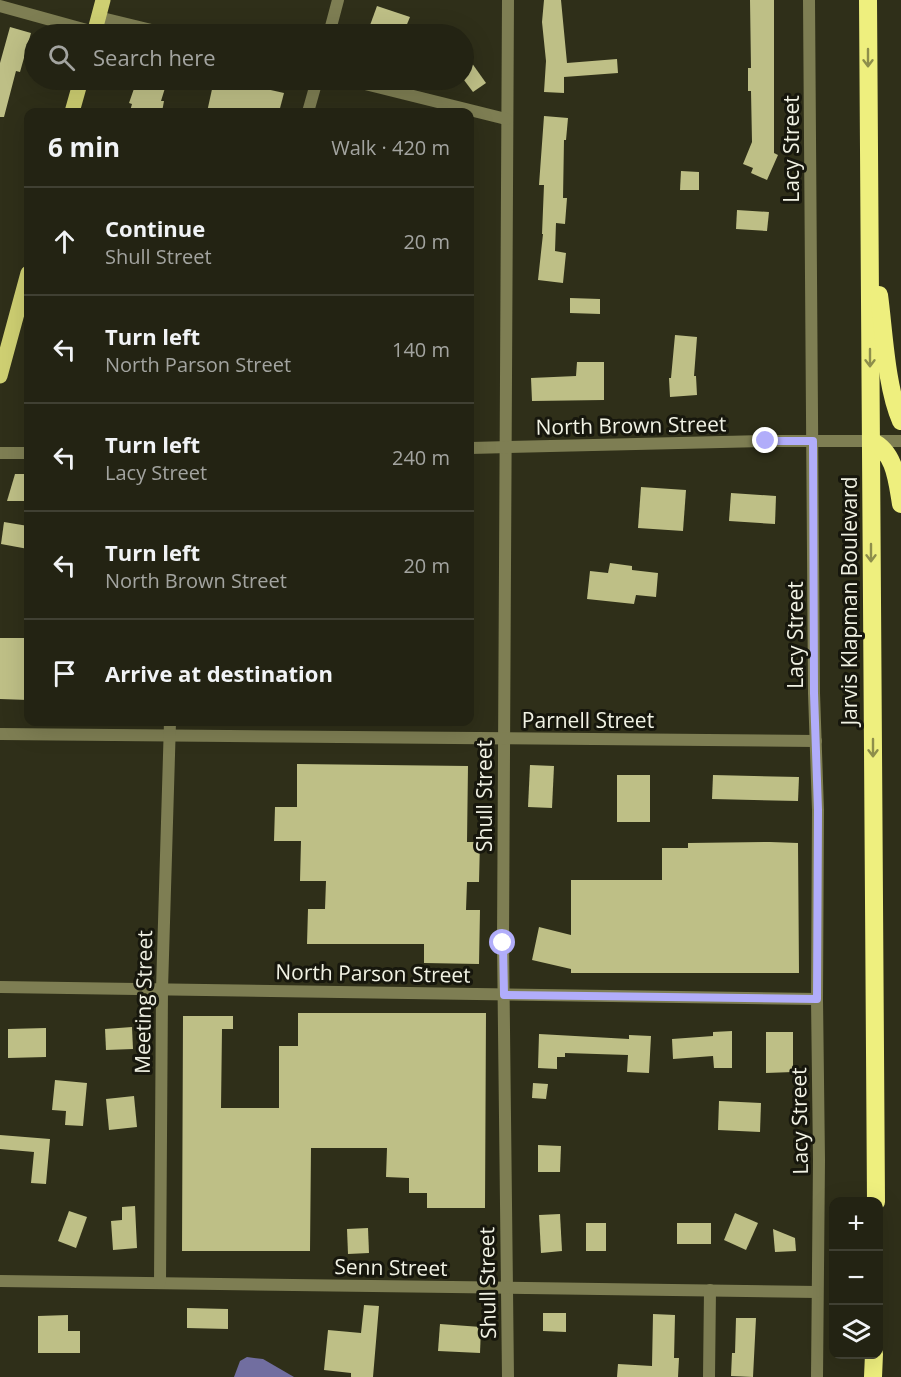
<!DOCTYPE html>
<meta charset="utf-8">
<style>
body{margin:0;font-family:"Open Sans",sans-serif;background:#2b2b1c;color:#f1f3f6}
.controls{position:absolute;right:18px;bottom:18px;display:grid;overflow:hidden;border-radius:12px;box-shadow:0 6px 24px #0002}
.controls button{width:54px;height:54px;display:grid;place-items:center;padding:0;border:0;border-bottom:2px solid #404033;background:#232313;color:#f1f3f6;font:30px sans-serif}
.stop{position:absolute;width:18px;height:18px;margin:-14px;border:4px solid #b1adfa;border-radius:50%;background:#fff}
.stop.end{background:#b1adfa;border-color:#fff;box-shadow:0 2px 6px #0008}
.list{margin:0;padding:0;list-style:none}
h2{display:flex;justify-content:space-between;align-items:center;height:78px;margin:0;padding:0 24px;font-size:26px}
h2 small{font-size:20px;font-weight:400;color:#a3a4a0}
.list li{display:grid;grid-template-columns:39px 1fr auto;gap:18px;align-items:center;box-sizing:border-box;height:108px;padding:0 24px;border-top:2px solid #404033}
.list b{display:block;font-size:22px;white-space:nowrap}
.list p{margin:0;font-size:20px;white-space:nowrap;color:#a3a4a0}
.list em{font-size:20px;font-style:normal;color:#a3a4a0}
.icon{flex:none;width:33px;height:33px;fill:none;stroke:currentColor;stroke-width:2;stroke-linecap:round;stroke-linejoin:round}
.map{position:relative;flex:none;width:901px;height:1377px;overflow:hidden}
.search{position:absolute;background:#232313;box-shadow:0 6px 24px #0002;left:24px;top:24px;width:450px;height:66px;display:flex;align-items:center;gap:15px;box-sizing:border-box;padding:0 21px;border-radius:33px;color:#a3a4a0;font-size:22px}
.panel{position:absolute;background:#232313;box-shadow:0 6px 24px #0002;left:24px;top:108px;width:450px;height:618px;border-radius:12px}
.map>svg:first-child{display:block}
.water{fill:#716ea0}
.building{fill:#bebf86}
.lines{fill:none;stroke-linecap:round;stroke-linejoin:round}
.street{stroke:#7e7e53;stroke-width:12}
.primary{stroke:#cecf72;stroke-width:15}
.highway{stroke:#eeef7e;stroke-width:18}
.oneway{stroke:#8d8e4b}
.route{stroke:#b1adfa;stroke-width:8}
.labels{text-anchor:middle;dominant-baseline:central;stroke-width:6;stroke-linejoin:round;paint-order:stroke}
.street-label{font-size:21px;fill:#f1f2e4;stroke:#17170d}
</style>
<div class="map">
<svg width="901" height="1377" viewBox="0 0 901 1377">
<rect width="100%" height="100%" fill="#2f2f19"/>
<polygon class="water" points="247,1357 263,1359 294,1377 234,1377 240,1361"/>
<g class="building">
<polygon points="544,0 561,0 567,63 617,59 618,73 564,77 564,93 544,92 546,61 542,22"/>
<polygon points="750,0 774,0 774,153 778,155 767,180 751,173 753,168 743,164 752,142 751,91 748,91 748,68 751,68"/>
<polygon points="377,6 410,17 403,34 387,34 369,28"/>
<polygon points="10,27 31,33 20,72 16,71 4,117 0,117 0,63"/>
<polygon points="464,52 486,83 473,92 464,80"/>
<polygon points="137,80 165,88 161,101 164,101 162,112 137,112 130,111 132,104 129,103"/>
<polygon points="214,80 226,80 284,93 279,112 207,112"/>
<polygon points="544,116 568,118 566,140 564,140 563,198 567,198 565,224 556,223 555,251 566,253 563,283 538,280 543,234 542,234 544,185 539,185"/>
<polygon points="681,171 699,172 699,190 680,190"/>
<polygon points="737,210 769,212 767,231 736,229"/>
<polygon points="570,298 600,299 600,314 570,313"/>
<polygon points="675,335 697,337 694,376 696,376 697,395 670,397 669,378 671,378"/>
<polygon points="577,362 604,362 604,400 532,401 531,378 576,376"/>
<polygon points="15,474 28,474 28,501 7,501"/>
<polygon points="641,487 686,490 683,531 638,528"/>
<polygon points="731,493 776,496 775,524 729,521"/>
<polygon points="4,522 28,526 28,549 1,544"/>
<polygon points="610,563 632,566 632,570 658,573 656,597 636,595 634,604 587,599 590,571 608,573"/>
<polygon points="0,638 28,638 28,700 0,699"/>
<polygon points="297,764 468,766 467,842 480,842 479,882 467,882 466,910 480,910 479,964 424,963 424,944 307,944 308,909 325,909 326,881 300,881 301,841 274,841 275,807 297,807"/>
<polygon points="530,765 554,766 552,808 528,807"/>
<rect x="617" y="775" width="33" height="47"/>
<polygon points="713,775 799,777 798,801 712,799"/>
<polygon points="770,842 798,843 799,973 571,973 571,969 532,960 539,927 571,935 571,880 662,880 662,848 688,848 688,843"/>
<polygon points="298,1013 486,1013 485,1208 427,1208 427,1193 409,1193 409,1178 386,1177 387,1148 311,1148 310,1251 182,1251 183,1016 233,1016 233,1029 222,1029 221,1108 279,1108 279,1046 298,1046"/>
<polygon points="132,1027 133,1049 106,1050 105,1029"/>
<polygon points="46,1028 46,1057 8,1058 8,1029"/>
<polygon points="732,1031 732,1068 714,1068 713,1056 673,1059 672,1039 713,1036 713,1032"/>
<polygon points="766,1032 793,1032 793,1072 766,1073"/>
<polygon points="539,1034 629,1039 629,1035 651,1036 649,1073 627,1072 628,1055 565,1053 565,1057 557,1057 557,1069 538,1068"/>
<polygon points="55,1080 87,1083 83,1126 65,1125 66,1111 52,1110"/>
<polygon points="533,1083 548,1084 546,1099 532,1098"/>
<polygon points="134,1096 137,1127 109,1130 106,1099"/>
<polygon points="719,1101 761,1103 760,1132 718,1130"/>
<polygon points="0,1135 50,1139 46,1184 31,1183 34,1152 0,1149"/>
<polygon points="538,1145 561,1146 560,1172 538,1172"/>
<polygon points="135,1206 137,1248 113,1250 111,1221 122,1220 122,1207"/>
<polygon points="69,1211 87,1217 76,1248 58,1241"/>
<polygon points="735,1213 758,1223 746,1250 724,1240"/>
<polygon points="560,1214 562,1251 541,1253 539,1215"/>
<rect x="586" y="1223" width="20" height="28"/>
<rect x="677" y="1223" width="34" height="21"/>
<polygon points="368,1228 369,1253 348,1254 347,1229"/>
<polygon points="773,1229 795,1238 796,1251 775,1252"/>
<polygon points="364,1305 379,1306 373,1377 351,1377 351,1373 324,1370 328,1330 361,1333"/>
<polygon points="187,1308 228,1309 228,1329 187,1328"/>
<polygon points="543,1313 566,1313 566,1332 543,1331"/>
<polygon points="653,1314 675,1315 674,1358 679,1358 678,1377 617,1377 618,1364 652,1366"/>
<polygon points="68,1315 68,1331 80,1331 80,1353 38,1353 38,1316"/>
<polygon points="736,1318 756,1318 753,1377 731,1376 732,1353 735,1353"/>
<polygon points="440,1324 481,1327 480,1353 438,1351"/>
</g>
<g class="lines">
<g class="street">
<polyline points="508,0 503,943 508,1377"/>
<polyline points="809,0 814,693 818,810 817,999 819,1160 817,1377"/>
<polyline points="0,6 94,32"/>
<polyline points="98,17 168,34"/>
<polyline points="329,34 338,0"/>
<polyline points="349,80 506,119"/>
<polyline points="308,112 317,80"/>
<polyline points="470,448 766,441 901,441"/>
<polyline points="0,453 28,453"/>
<polyline points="0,734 816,741"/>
<polyline points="0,987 817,999"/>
<polyline points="0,1281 817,1292"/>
<polyline points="160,1283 162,989 170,722"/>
<polyline points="709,1377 710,1290"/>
</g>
<g class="primary">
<polyline points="94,34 103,0"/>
<polyline points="72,112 81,80"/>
<polyline points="0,376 28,273"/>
</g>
<g class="highway">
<polyline points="868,0 876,1202"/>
<path d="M 879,295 C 884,332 886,387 901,421"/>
<path d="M 871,441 C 895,452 897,480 901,504"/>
<polyline points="873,1377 874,1354"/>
</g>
</g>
<defs><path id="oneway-shaft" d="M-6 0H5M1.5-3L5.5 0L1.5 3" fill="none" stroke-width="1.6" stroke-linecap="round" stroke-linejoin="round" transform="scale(1.5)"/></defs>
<g class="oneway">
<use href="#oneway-shaft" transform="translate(868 58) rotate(90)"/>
<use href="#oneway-shaft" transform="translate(870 358) rotate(90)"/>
<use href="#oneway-shaft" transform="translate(871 553) rotate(90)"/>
<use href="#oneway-shaft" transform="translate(873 748) rotate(90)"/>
</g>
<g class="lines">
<polyline class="route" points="503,943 504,995 817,999 818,810 814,693 813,441 766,441"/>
</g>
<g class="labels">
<g class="street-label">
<text transform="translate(791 149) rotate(-90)">Lacy Street</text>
<text transform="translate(631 425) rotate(-1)">North Brown Street</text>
<text transform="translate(849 601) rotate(-90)">Jarvis Klapman Boulevard</text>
<text transform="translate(795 635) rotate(-90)">Lacy Street</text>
<text x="588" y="720">Parnell Street</text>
<text transform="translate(484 796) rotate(-90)">Shull Street</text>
<text transform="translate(373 973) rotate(1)">North Parson Street</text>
<text transform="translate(143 1002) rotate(-89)">Meeting Street</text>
<text transform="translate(799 1121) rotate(-91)">Lacy Street</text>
<text transform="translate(391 1267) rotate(1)">Senn Street</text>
<text transform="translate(487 1283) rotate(-91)">Shull Street</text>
</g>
</g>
</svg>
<div class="controls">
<button>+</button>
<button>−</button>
<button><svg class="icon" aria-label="layers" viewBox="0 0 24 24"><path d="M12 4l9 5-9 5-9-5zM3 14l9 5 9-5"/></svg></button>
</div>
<div class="stop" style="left:503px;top:943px"></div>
<div class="stop end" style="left:766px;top:441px"></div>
<div class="search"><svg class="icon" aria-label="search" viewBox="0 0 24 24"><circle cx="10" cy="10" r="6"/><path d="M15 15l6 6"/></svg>Search here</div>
<section class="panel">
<h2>6 min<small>Walk · 420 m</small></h2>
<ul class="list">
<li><svg class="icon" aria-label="ahead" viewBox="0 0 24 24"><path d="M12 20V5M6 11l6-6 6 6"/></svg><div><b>Continue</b><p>Shull Street</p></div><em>20 m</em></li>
<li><svg class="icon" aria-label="left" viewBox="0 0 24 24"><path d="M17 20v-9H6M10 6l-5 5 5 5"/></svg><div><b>Turn left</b><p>North Parson Street</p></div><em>140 m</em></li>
<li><svg class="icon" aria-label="left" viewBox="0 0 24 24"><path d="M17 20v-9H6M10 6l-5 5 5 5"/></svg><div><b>Turn left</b><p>Lacy Street</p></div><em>240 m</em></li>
<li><svg class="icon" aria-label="left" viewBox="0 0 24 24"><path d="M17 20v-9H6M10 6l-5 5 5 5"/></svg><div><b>Turn left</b><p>North Brown Street</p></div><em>20 m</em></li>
<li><svg class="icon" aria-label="arrive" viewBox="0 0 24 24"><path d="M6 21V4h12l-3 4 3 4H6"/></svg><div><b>Arrive at destination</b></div></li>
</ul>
</section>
</div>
